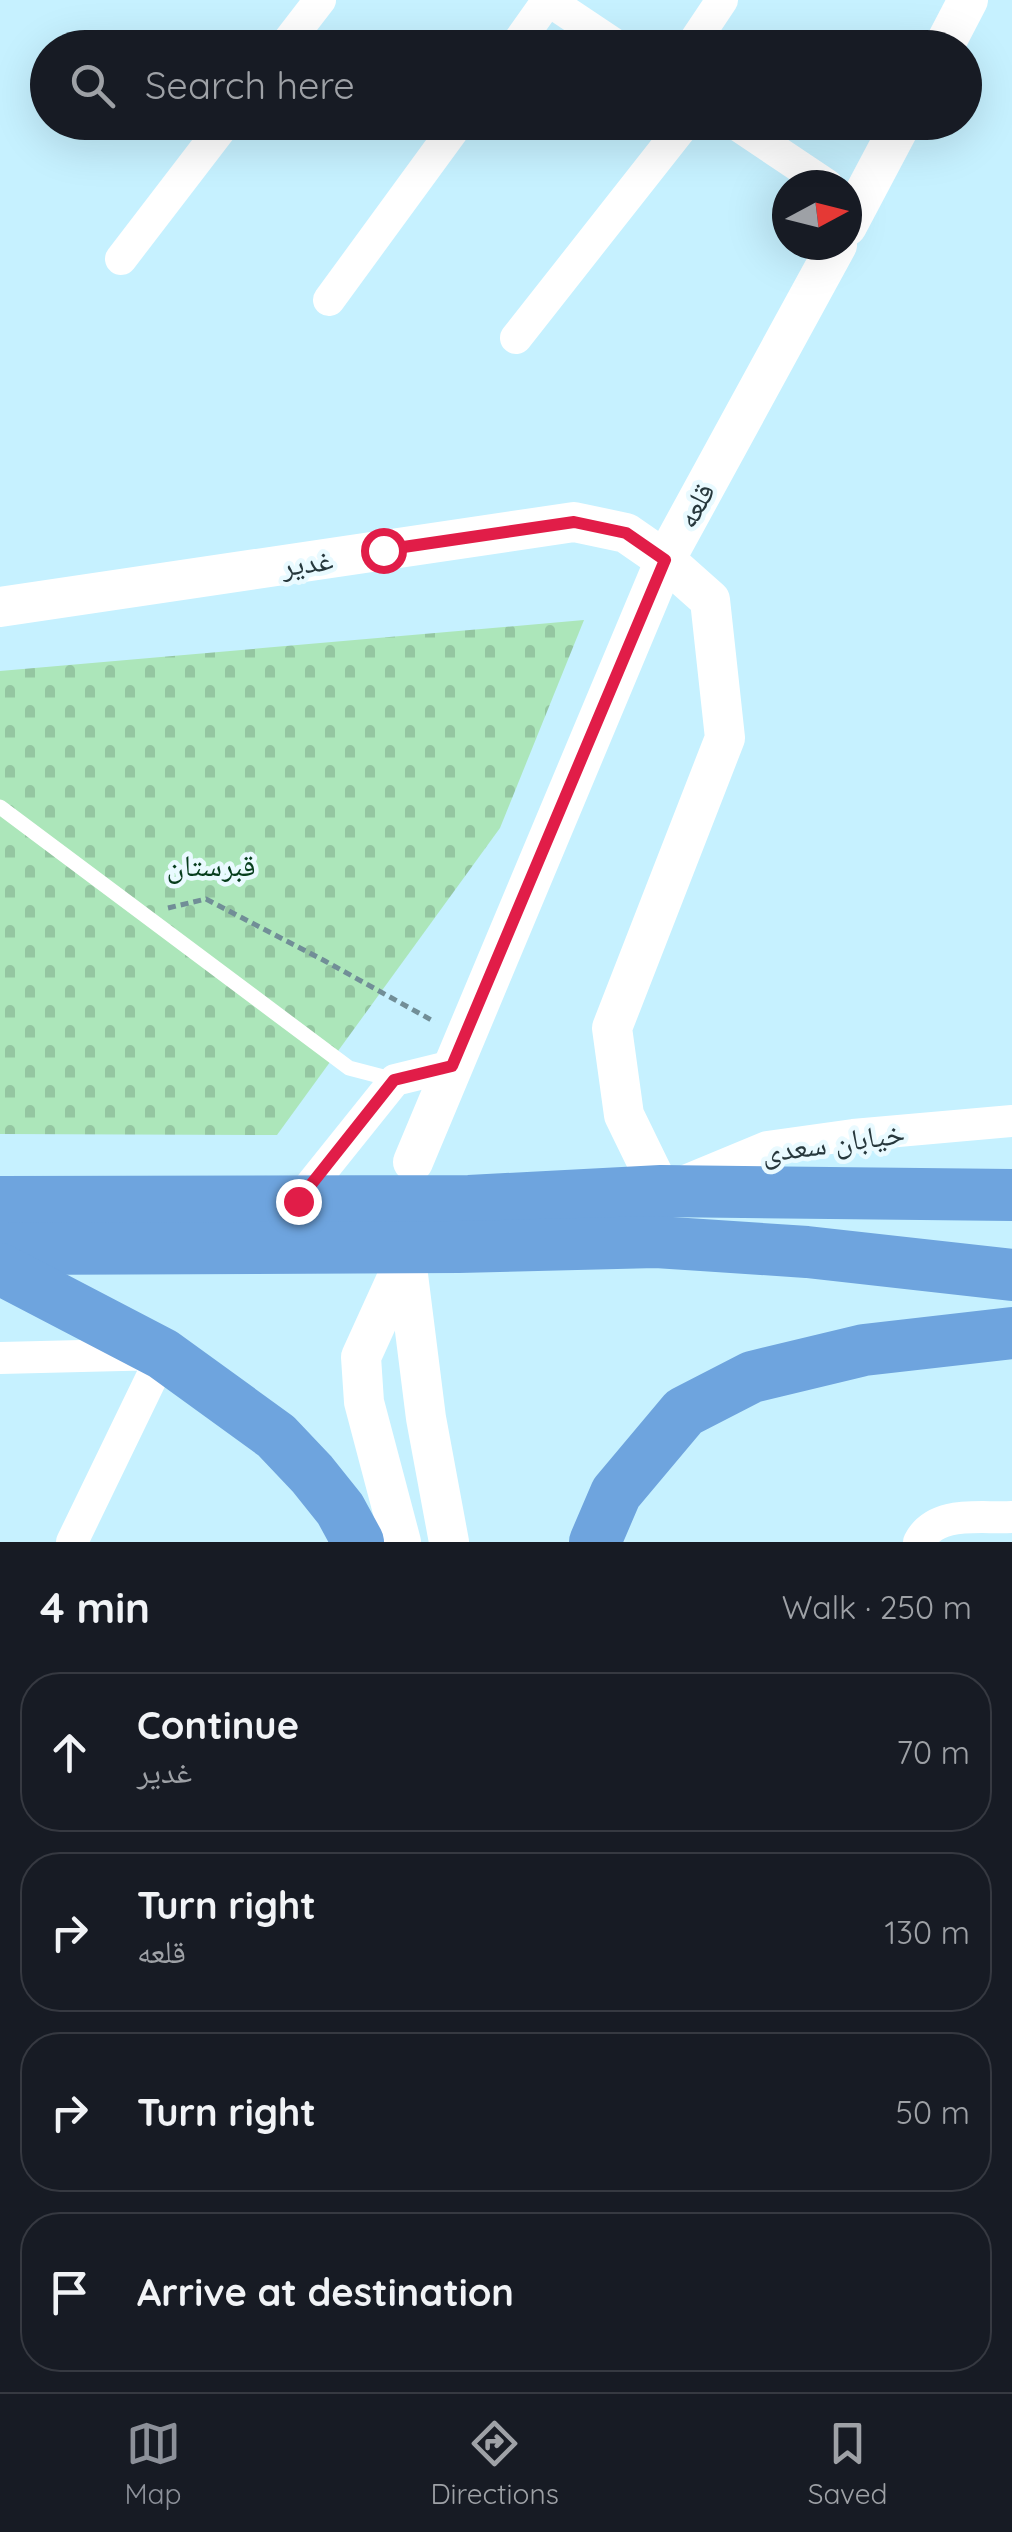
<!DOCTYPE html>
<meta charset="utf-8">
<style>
body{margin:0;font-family:Quicksand,"Noto Naskh Arabic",sans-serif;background:#20242c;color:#f1f3f6}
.compass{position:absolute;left:772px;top:170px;width:90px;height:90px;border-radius:50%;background:#171b24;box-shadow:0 10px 40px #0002;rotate:83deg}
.stop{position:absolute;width:30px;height:30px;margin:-22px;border:8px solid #e11d48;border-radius:50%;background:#fff}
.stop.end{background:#e11d48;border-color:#fff;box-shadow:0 2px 10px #0008}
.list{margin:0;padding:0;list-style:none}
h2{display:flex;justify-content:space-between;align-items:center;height:130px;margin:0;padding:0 40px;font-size:42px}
h2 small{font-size:32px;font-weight:400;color:#9ea1a6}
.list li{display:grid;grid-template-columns:65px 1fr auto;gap:30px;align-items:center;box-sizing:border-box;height:160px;margin:0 20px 20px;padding:0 20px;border:2px solid #363941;border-radius:40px}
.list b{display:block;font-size:38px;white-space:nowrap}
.list p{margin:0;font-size:32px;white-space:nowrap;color:#9ea1a6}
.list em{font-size:32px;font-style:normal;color:#9ea1a6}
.icon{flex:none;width:55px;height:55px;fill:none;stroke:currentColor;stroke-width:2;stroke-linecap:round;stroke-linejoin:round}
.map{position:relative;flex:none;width:1012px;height:1542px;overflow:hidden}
.search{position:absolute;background:#171b24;box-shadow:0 10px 40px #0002;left:30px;right:30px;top:30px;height:110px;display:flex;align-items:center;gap:25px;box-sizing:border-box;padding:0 35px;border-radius:55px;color:#9ea1a6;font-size:38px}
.sheet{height:850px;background:#171b24}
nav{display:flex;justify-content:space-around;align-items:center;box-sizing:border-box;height:140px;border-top:2px solid #363941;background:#171b24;font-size:28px;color:#9ea1a6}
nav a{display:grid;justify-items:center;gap:5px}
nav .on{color:#8c9099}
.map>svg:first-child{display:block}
.cemetery{fill:url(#cemetery-stones)}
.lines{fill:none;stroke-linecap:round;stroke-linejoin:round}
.path{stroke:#718e97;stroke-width:5;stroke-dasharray:8 5;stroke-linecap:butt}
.service{stroke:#fff;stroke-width:15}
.minor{stroke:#fff;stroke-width:32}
.tertiary{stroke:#fff;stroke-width:40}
.trunk{stroke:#6ea4de;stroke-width:52}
.route{stroke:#e11d48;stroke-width:12}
.labels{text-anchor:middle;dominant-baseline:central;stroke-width:9;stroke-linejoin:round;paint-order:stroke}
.street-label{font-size:30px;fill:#27383d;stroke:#e9faff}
.park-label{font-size:30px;fill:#063d1c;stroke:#e9faff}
</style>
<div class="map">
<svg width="1012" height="1542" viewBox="0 0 1012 1542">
<defs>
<pattern id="cemetery-stones" width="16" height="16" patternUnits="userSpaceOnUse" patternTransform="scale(2.5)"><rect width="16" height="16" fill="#ace6ba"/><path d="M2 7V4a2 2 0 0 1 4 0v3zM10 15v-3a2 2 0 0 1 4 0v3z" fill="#94c6a1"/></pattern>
</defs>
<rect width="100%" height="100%" fill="#c6f1ff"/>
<polygon class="cemetery" points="584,620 500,828 277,1135 0,1134 0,671"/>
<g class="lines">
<polyline class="path" points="168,908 206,899 325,961 435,1022"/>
<polyline class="service" points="0,807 349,1068 395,1080"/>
<g class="minor">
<polyline points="548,0 620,48"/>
<polyline points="283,48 320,0"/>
<polyline points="514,48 548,0"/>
<polyline points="690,48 722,0"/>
<polyline points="733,122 827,185"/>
<polyline points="121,259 226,122"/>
<polyline points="329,300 459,122"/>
<polyline points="516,338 686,122"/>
<polyline points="685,1181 767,1147 853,1135 1012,1121"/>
<polyline points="298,1201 395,1080 452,1066"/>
<polyline points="0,1358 163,1354 72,1542"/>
<path d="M 919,1542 C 936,1509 981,1519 1012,1517"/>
</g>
<g class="tertiary">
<polyline points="943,48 968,0"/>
<polyline points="847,226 902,122"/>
<polyline points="0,607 574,522 626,533 665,560 710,600 725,738 612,1028 624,1115 661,1191"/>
<polyline points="413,1162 665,560 837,245"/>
<polyline points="406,1259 426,1418 449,1542"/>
<polyline points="401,1542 364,1402 361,1357 406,1258"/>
</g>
<g class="trunk">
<polyline points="0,1202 469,1201 661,1191 1012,1195"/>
<polyline points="0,1249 459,1247 656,1242 807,1252 1012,1275"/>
<polyline points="0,1269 163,1354 276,1436 312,1474 340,1509 358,1542"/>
<polyline points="595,1542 616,1493 684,1412 752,1377 864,1350 1012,1333"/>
</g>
</g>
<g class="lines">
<polyline class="route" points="298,1201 394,1080 452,1066 665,560 626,533 574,522 383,550"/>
</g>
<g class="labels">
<g class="street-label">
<text transform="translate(695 505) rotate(-61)">قلعه</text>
<text transform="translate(307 562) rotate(-8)">غدیر</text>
<text transform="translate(833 1142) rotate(-8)">خیابان سعدی</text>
</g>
<g class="park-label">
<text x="211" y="865">قبرستان</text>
</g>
</g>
</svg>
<svg class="compass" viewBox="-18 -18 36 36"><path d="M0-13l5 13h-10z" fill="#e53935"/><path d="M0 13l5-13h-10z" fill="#9ea1a6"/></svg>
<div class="stop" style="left:383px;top:550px"></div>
<div class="stop end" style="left:298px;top:1201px"></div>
<div class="search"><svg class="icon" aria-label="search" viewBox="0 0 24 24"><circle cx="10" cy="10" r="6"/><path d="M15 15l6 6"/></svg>Search here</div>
</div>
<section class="sheet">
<h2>4 min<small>Walk · 250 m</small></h2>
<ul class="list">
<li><svg class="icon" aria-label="ahead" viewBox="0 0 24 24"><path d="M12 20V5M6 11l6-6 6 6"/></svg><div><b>Continue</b><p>غدیر</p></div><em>70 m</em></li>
<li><svg class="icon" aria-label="right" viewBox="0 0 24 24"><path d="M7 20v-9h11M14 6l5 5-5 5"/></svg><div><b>Turn right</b><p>قلعه</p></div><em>130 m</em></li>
<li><svg class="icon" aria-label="right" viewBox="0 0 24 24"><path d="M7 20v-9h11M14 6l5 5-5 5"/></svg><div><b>Turn right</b></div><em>50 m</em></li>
<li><svg class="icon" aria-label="arrive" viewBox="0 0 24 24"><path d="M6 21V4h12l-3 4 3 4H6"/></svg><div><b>Arrive at destination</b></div></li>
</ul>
</section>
<nav>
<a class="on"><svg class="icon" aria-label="map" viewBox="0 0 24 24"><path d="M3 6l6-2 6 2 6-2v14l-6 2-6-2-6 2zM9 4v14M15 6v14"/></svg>Map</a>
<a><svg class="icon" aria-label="directions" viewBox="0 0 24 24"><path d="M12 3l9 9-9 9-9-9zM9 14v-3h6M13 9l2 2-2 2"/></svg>Directions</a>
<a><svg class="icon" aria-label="saved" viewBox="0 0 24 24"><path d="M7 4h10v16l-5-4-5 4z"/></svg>Saved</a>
</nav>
